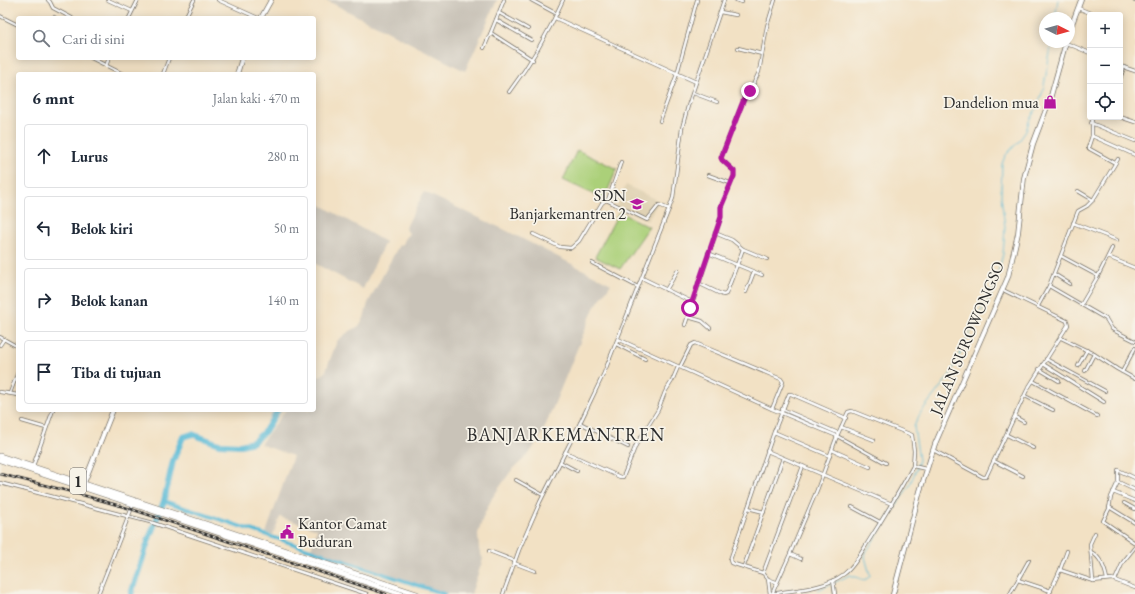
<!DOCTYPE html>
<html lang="id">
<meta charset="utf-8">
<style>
body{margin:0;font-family:"EB Garamond",serif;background:#f2f2f3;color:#1f2937}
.controls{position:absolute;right:12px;top:12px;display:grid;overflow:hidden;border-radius:4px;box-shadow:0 2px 10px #0003}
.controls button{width:36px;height:36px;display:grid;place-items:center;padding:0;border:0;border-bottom:1px solid #e0e1e3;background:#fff;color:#1f2937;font:20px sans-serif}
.compass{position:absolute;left:1039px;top:12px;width:36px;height:36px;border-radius:50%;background:#fff;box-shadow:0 2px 10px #0003;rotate:96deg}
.stop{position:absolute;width:12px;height:12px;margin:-9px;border:3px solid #b5179e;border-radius:50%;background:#fff}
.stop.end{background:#b5179e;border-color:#fff;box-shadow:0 1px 4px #0008}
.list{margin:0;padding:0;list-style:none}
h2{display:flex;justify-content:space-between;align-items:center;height:52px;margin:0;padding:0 16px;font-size:17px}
h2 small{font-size:13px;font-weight:400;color:#747a83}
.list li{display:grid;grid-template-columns:26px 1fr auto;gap:12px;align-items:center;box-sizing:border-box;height:64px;margin:0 8px 8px;padding:0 8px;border:1px solid #e0e1e3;border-radius:4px}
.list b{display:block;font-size:15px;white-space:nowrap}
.list em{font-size:13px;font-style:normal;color:#747a83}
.icon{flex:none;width:22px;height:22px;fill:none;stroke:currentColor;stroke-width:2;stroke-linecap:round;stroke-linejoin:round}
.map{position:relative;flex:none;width:1135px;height:594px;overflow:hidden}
.search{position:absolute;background:#fff;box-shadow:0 2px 10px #0003;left:16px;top:16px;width:300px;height:44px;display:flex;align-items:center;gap:10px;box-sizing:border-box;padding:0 14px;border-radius:4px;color:#747a83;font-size:15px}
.panel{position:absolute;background:#fff;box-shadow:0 2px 10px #0003;left:16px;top:72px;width:300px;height:340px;border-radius:4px}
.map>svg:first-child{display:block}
.built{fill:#e0d2b4}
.industrial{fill:#c9c3b8}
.green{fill:#abd079;stroke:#6b7e52}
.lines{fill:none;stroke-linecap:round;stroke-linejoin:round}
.stream{stroke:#57b9d6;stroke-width:1}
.canal{stroke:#57b9d6;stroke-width:3.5}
.river{stroke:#57b9d6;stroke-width:6}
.street-casing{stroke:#716b61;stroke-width:4}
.secondary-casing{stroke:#716b61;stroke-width:5.5}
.highway-casing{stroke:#716b61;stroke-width:6}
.street{stroke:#fff;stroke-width:2.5}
.secondary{stroke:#fff;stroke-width:4}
.highway{stroke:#fff;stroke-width:5}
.rail-casing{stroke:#2b2b2b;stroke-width:2.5}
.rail{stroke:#f7f3e8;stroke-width:1;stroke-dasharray:3;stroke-linecap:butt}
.route{stroke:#b5179e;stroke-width:5}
.labels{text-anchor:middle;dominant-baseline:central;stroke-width:3.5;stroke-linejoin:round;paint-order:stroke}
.shield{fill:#f7f3e8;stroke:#686764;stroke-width:1}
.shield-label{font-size:15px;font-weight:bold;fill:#2b2b2b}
.poi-label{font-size:16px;fill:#2b2b2b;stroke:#f7f3e8;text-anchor:end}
.street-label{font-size:16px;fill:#2b2b2b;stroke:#f7f3e8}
.quarter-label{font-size:18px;letter-spacing:1px;fill:#2b2b2b;stroke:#f7f3e8}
</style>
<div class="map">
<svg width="1135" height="594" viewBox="0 0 1135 594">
<rect width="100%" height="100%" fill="#f7f3e8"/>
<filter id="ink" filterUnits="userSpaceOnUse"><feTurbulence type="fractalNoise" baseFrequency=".025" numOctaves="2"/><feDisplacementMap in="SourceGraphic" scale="8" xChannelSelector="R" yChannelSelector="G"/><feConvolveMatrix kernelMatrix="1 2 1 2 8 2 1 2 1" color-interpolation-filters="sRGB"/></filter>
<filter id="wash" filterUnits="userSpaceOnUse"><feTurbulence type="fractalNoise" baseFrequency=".012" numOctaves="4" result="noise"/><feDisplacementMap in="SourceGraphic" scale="16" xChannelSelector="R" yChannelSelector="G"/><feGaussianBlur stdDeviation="0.9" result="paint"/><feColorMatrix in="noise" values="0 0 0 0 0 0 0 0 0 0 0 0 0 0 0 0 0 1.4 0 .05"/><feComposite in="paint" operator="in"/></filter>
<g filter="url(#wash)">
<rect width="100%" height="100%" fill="#f2e1c4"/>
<polygon class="built" points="626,185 659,201 647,221 616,206"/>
<g class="industrial">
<polygon points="326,0 497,0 465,71"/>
<polygon points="424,192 505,230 611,284 594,308 542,434 529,454 511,471 492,498 483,517 478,534 479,550 483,559 471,594 445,594 311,549 317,529 280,517 273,535 266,533 293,456 260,444 286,410 314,410 314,380 325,373 337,341 347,333 359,326 364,318 368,303 399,245 401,246 409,233 405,229"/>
<polygon points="314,201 385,242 363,289 314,263"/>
</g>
<g class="green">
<polygon points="577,150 617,169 604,199 563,180"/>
<polygon points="619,212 649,227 620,269 595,257"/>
</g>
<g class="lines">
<g class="stream">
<polyline points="1055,18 1058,0"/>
<polyline points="818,590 850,575 864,580 868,578 870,575 865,557 866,552 909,486 916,470 919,460 914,427 916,422 921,412 950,375 977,317 990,298 994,288 1003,254 1004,242 1005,227 1001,196 1002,164 1005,156 1019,141 1026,131 1029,121 1036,109 1043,91 1052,42"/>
</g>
<polyline class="canal" points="164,501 444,594"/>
<polyline class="river" points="131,594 150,536 164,501 173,461 183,437 192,434 219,444 241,445 253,442 265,431 278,410"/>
</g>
</g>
<g filter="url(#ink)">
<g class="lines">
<g class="street-casing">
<g id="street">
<polyline points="48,0 50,2 53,8 72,18"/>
<polyline points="108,0 132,11"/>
<polyline points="218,0 258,18"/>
<polyline points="531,0 557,14"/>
<polyline points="736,0 742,2"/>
<polyline points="1134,0 1135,1"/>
<polyline points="1078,8 1095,15"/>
<polyline points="720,12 736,15"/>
<polyline points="499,13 528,29"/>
<polyline points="0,16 18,25"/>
<polyline points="54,17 55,18"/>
<polyline points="129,18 138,0"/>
<polyline points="185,18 194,0"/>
<polyline points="555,18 696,82"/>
<polyline points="496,20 531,40"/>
<polyline points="491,33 533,60"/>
<polyline points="1066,43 1090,53"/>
<polyline points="484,48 491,32 504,0"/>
<polyline points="738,48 762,54"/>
<polyline points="91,58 123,74"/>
<polyline points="106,66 109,58"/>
<polyline points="1120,66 1135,71"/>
<polyline points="163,74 169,58"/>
<polyline points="1120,79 1124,67"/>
<path d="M 509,92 C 531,63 548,34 563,0"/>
<polyline points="693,93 717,102"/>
<polyline points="1092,117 1092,136 1088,148 1115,163"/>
<polyline points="1120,117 1135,122"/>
<polyline points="660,121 677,74 697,0"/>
<polyline points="1091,123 1135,141"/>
<polyline points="1092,136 1135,155"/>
<polyline points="708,175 730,183"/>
<polyline points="1078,191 1093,200"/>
<polyline points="608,200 621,162"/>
<polyline points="1073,223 1117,240"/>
<polyline points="715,233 732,240 743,249 767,259"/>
<polyline points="533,234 560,247 571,248 579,241 602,203 606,200 647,220 659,205 669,209"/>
<polyline points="708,253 762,275"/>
<polyline points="1061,256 1098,276"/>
<polyline points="1108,257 1135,268"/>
<polyline points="592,263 638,287"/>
<polyline points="1054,274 1070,284"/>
<polyline points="642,278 692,302"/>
<polyline points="698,283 723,295 726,294 743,249"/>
<polyline points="1049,286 1106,319 1112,329 1117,332 1135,341"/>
<polyline points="666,290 678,270"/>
<polyline points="746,292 754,272"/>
<polyline points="1081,305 1098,276 1112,248"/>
<polyline points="1038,306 1049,286 1078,211 1087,206 1093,200 1118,159"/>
<polyline points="688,317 702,321 710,328"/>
<polyline points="685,325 721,217 721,207 734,176 734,171 722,160 721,157 744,99 750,91 759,72 767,26 775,0"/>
<polyline points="0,337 18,347"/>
<polyline points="1061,338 1094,354 1117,369 1135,379"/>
<polyline points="618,339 772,409 837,436 886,463"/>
<polyline points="616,344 645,359"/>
<polyline points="0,345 4,339"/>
<polyline points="1046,359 1105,391"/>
<polyline points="1043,364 1104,402"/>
<polyline points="1078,366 1087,350"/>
<polyline points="680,367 691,345 695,343 781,379 783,382 772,409"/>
<polyline points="1039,369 1059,381"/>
<polyline points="1085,371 1094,354"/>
<polyline points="1122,372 1135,348"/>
<polyline points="1033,381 1097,416"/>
<polyline points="0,392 18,395"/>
<polyline points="10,393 18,372"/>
<polyline points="1025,396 1053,410"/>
<polyline points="782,409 838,433"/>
<polyline points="1015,417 1024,422"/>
<polyline points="22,421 46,428"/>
<polyline points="580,423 628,447"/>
<polyline points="841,427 874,440"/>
<polyline points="774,432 830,456"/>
<polyline points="1007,435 1033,448"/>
<polyline points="832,450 870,467"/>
<polyline points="933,450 983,477 986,477 1027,390 1068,325 1067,321 1003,290"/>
<polyline points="767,451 892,504"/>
<polyline points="565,452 620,477 623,477 636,445 658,410 665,392 672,381 678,367"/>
<polyline points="994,461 1023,476"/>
<polyline points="560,462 577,471"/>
<polyline points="33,466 53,410"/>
<polyline points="1135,478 1118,470 1118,482 1111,497 1109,509 1103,521 1135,543"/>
<polyline points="516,480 543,495"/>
<polyline points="1118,482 1135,490"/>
<polyline points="0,483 150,522 367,594"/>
<polyline points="1113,492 1135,501"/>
<polyline points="1124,503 1135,509"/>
<polyline points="852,507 880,522"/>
<polyline points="1109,507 1135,523"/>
<polyline points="748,508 764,512"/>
<polyline points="489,551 515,561"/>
<path d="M 1091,552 C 1101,557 1105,569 1107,579"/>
<polyline points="790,554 801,559"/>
<polyline points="514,563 535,571"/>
<polyline points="744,566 783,458"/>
<polyline points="1060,570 1093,581 1112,579 1135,588"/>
<polyline points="763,573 803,466"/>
<polyline points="768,579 770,594"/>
<polyline points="833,580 835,594"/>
<polyline points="1018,580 1051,591"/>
<polyline points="1115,580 1123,562 1135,547"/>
<polyline points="1093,581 1090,544 1095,533"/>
<polyline points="776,582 768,579 763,573 731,563 730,560 774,432 789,394 791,394 846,418"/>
<polyline points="98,594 133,505"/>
<polyline points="503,594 519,550 540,502 580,423 604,373 669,209 673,198 682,128 688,106 724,0"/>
<path d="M 771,594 C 797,589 822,590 844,574 C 854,567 861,553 868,542 C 884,517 899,492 913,466 L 926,469"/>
<polyline points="772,594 790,554 817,490 837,436 848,412 852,411 912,435 914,451 913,466"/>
<polyline points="1010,594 1029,560"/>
<polyline points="1049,594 1060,570 1067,551"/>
</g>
</g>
<g class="secondary-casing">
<g id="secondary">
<polyline points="261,18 271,0"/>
<polyline points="1069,32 1081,0"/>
<polyline points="237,74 242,58"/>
<polyline points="84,483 113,410"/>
<polyline points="893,594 920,491 935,444 1008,277 1018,233 1024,178 1033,144 1050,99 1066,42"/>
</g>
</g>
<g class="highway-casing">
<g id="highway">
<polyline points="0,456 417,594"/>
<polyline points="0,460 133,504 401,594"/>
</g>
</g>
<use href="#street" class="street"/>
<use href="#secondary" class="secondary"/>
<use href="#highway" class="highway"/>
<g class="rail-casing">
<polyline id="rail" points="0,474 72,492 131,509 386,594"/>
</g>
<use href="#rail" class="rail"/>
</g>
</g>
<g class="lines" filter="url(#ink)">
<polyline class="route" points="690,308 721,217 721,207 734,176 734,171 722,160 721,158 744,99 750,91"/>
</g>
<defs>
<g id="shop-bare" transform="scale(1.08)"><path d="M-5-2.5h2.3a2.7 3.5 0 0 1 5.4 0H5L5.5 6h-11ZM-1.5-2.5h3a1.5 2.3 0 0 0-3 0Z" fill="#b5179e" stroke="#f7f3e8" stroke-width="2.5" paint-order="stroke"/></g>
<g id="school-bare" transform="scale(1.08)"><path d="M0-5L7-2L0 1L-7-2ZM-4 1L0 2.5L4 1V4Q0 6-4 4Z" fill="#b5179e" stroke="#f7f3e8" stroke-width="2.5" paint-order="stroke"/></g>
<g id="civic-bare" transform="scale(1.08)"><path d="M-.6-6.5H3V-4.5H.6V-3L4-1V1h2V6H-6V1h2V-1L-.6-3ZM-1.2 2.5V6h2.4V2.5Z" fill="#b5179e" stroke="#f7f3e8" stroke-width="2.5" paint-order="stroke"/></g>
</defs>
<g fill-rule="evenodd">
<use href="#shop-bare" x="1050" y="102"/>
<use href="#school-bare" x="637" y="204"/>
<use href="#civic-bare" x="287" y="532"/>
</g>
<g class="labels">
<rect class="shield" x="70" y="468" width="16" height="26" rx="3"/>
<g class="shield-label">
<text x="78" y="481">1</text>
</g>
<g class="poi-label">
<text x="1039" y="102">Dandelion mua</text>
<text x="626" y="195">SDN<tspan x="626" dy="18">Banjarkemantren 2</tspan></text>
<text x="298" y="523" text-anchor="start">Kantor Camat<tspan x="298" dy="18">Buduran</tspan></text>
</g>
<g class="street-label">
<text transform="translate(967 338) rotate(-67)">JALAN SUROWONGSO</text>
</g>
<g class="quarter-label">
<text x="566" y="434">BANJARKEMANTREN</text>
</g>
</g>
</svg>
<div class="controls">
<button>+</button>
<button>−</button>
<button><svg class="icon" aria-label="locate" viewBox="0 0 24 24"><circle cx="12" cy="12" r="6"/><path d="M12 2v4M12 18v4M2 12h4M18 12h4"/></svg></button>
</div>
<svg class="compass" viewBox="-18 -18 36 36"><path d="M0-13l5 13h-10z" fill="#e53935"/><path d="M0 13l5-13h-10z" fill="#747a83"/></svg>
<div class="stop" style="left:690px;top:308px"></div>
<div class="stop end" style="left:750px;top:91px"></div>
<div class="search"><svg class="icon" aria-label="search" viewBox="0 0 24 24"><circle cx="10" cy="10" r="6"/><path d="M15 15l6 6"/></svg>Cari di sini</div>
<section class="panel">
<h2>6 mnt<small>Jalan kaki · 470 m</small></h2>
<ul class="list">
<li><svg class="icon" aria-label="ahead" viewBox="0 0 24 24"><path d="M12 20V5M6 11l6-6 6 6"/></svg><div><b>Lurus</b></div><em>280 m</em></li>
<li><svg class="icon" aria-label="left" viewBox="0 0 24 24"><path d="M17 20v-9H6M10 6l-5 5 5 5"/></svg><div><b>Belok kiri</b></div><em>50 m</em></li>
<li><svg class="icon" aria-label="right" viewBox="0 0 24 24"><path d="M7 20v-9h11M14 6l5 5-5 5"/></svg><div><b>Belok kanan</b></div><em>140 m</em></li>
<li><svg class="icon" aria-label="arrive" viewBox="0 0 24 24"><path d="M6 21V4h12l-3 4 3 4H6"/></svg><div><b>Tiba di tujuan</b></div></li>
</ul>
</section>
</div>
